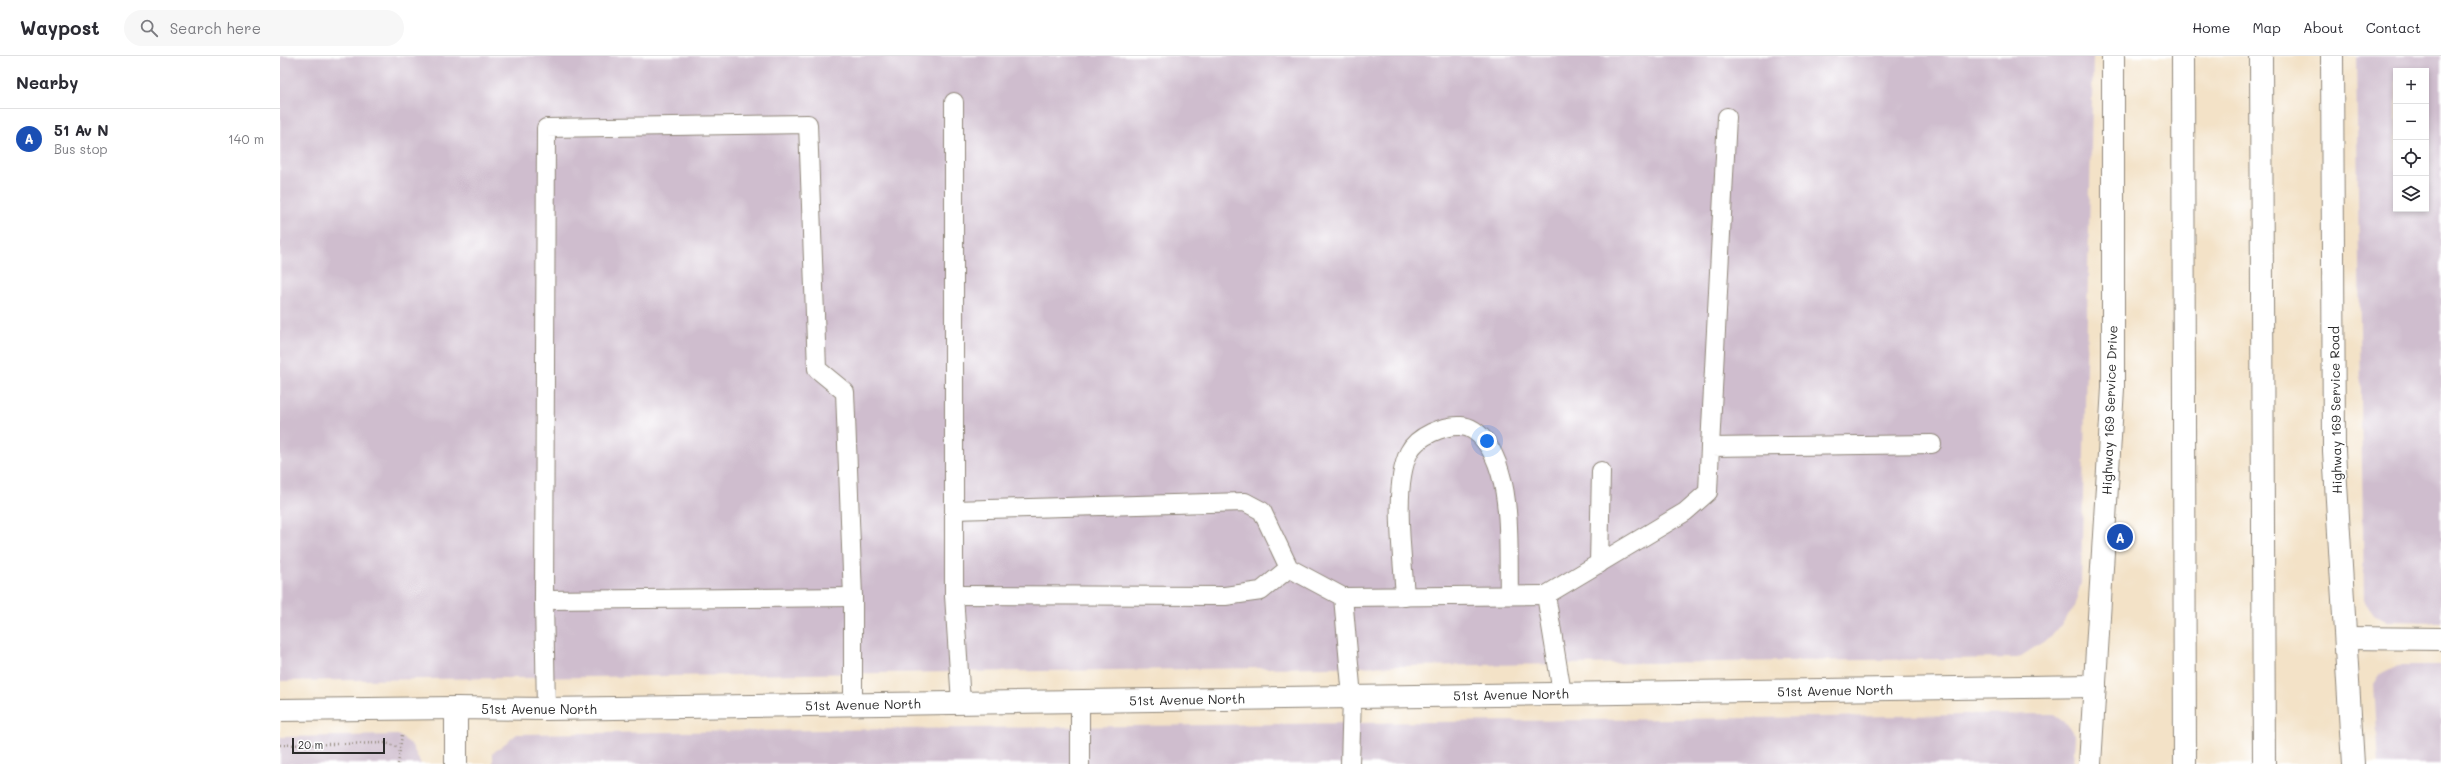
<!DOCTYPE html>
<meta charset="utf-8">
<style>
body{margin:0;font-family:Mali,sans-serif;background:#f7f7f7;color:#2b2b33}
.controls{position:absolute;right:12px;top:12px;display:grid;overflow:hidden;border-radius:0px;box-shadow:0 2px 6px #0003}
.controls button{width:36px;height:36px;display:grid;place-items:center;padding:0;border:0;border-bottom:1px solid #e1e1e2;background:#fff;color:#2b2b33;font:20px sans-serif}
.scale{position:absolute;left:12px;bottom:10px;width:93px;box-sizing:border-box;padding-left:4px;border:2px solid #2b2b2b;border-top:0;font-size:11px;line-height:14px;white-space:nowrap;color:#2b2b2b;-webkit-text-stroke:3px #fff;paint-order:stroke}
.you{position:absolute;left:1207px;top:385px;width:14px;height:14px;margin:-10px;border:3px solid #fff;border-radius:50%;background:#1a73e8;box-shadow:0 0 0 6px #1a73e833}
.badge{display:grid;place-items:center;width:26px;height:26px;border-radius:50%;background:#2563eb;color:#fff;font-size:13px;font-weight:700}
.pin{position:absolute;translate:-50% -50%;border:2px solid #fff;box-shadow:0 1px 4px #0006}
.list{margin:0;padding:0;list-style:none}
h2{display:flex;justify-content:space-between;align-items:center;height:52px;margin:0;padding:0 16px;font-size:17px}
h2 small{font-size:13px;font-weight:400;color:#7c7c81}
.list li{display:grid;grid-template-columns:26px 1fr auto;gap:12px;align-items:center;box-sizing:border-box;height:60px;padding:0 16px;border-top:1px solid #e1e1e2}
.list b{display:block;font-size:15px;white-space:nowrap}
.list p{margin:0;font-size:13px;white-space:nowrap;color:#7c7c81}
.list em{font-size:13px;font-style:normal;color:#7c7c81}
.icon{flex:none;width:22px;height:22px;fill:none;stroke:currentColor;stroke-width:2;stroke-linecap:round;stroke-linejoin:round}
.map{position:relative;flex:none;width:2161px;height:708px;overflow:hidden}
header{display:flex;align-items:center;gap:24px;box-sizing:border-box;height:56px;padding:0 20px;background:#fff;border-bottom:1px solid #e1e1e2}
header strong{font-size:19px}
nav{display:flex;gap:22px;margin-inline-start:auto;font-size:14px}
.search{width:280px;height:36px;background:#f7f7f7;display:flex;align-items:center;gap:10px;box-sizing:border-box;padding:0 14px;border-radius:22px;color:#7c7c81;font-size:15px}
main{display:flex}
aside{flex:1;background:#fff}
.map>svg:first-child{display:block}
.industrial{fill:#cfbdce;fill-rule:evenodd}
.lines{fill:none;stroke-linecap:round;stroke-linejoin:round}
.lane-casing{stroke:#8f8679;stroke-width:20}
.street-casing{stroke:#8f8679;stroke-width:24}
.secondary-casing{stroke:#8f8679;stroke-width:24}
.highway-casing{stroke:#8f8679;stroke-width:24}
.path{stroke:#8f8679;stroke-width:2.5;stroke-dasharray:1 3;stroke-linecap:butt}
.lane{stroke:#fff;stroke-width:18}
.street{stroke:#fff;stroke-width:22}
.secondary{stroke:#fff;stroke-width:22}
.highway{stroke:#fff;stroke-width:22}
.labels{text-anchor:middle;dominant-baseline:central;stroke-width:3;stroke-linejoin:round;paint-order:stroke}
.street-label{font-size:13px;fill:#2b2b2b;stroke:#fff}
</style>
<header>
<strong>Waypost</strong>
<div class="search"><svg class="icon" aria-label="search" viewBox="0 0 24 24"><circle cx="10" cy="10" r="6"/><path d="M15 15l6 6"/></svg>Search here</div>
<nav><a>Home</a><a>Map</a><a>About</a><a>Contact</a></nav>
</header>
<main>
<aside>
<h2>Nearby<small></small></h2>
<ul class="list">
<li><span class="badge" style="background:#1a4fb4">A</span><div><b>51 Av N</b><p>Bus stop</p></div><em>140 m</em></li>
</ul>
</aside>
<div class="map">
<svg width="2161" height="708" viewBox="0 0 2161 708">
<rect width="100%" height="100%" fill="#fff"/>
<filter id="ink" filterUnits="userSpaceOnUse"><feTurbulence type="fractalNoise" baseFrequency=".025" numOctaves="2"/><feDisplacementMap in="SourceGraphic" scale="8" xChannelSelector="R" yChannelSelector="G"/><feConvolveMatrix kernelMatrix="1 2 1 2 8 2 1 2 1" color-interpolation-filters="sRGB"/></filter>
<filter id="wash" filterUnits="userSpaceOnUse"><feTurbulence type="fractalNoise" baseFrequency=".012" numOctaves="4" result="noise"/><feDisplacementMap in="SourceGraphic" scale="16" xChannelSelector="R" yChannelSelector="G"/><feGaussianBlur stdDeviation="0.9" result="paint"/><feColorMatrix in="noise" values="0 0 0 0 0 0 0 0 0 0 0 0 0 0 0 0 0 1.4 0 .05"/><feComposite in="paint" operator="in"/></filter>
<g filter="url(#wash)">
<rect width="100%" height="100%" fill="#f3e2c7"/>
<g class="industrial">
<polygon points="0,0 1813,0 1801,527 1793,554 1771,581 1738,602 0,625"/>
<path d="M 2076,0 L 2161,0 L 2161,566 L 2108,565 L 2093,559 L 2084,546 ZM 2116,15 L 2146,15 L 2146,153 L 2116,153 Z"/>
<polygon points="2118,609 2161,609 2161,708 2099,708 2094,629 2102,617"/>
<polygon points="1772,658 1787,668 1795,680 1793,708 213,708 213,697 237,678"/>
<polygon points="118,679 131,688 141,708 0,708 0,681"/>
</g>
</g>
<g filter="url(#ink)">
<g class="lines">
<g class="lane-casing">
<g id="lane">
<polyline points="674,46 674,539 681,647"/>
<polyline points="1430,391 1447,61"/>
<polyline points="674,454 965,446 982,455 1009,512 1063,541 1072,641 1070,708"/>
<polyline points="1319,508 1321,415"/>
<polyline points="674,539 945,540 981,535 1009,512"/>
<polyline points="1063,541 1266,539"/>
<path d="M 1125,541 C 1123,502 1112,431 1129,396 C 1137,380 1164,369 1181,370 C 1201,371 1215,398 1220,416 C 1231,451 1228,502 1229,539"/>
<polyline points="264,544 573,541"/>
<polyline points="1282,637 1266,539 1405,456 1428,436 1430,391 1652,388"/>
<polyline points="800,645 800,708"/>
<polyline points="266,653 264,544 266,72 528,68 537,313 565,336 573,541 573,648"/>
</g>
</g>
<g class="street-casing">
<g id="street">
<polyline points="2066,582 2161,583"/>
<polyline points="0,654 176,652"/>
</g>
</g>
<g class="secondary-casing">
<g id="secondary">
<polyline points="2052,0 2054,395 2073,708"/>
<polyline points="176,708 176,652 266,653 1815,630"/>
<polyline points="1810,708 1833,332 1833,0"/>
</g>
</g>
<g class="highway-casing">
<g id="highway">
<polyline points="1903,0 1905,708"/>
<polyline points="1981,0 1984,708"/>
</g>
</g>
<g class="path">
<polyline points="0,689 106,687 120,692"/>
<polyline points="118,708 122,679"/>
</g>
<use href="#lane" class="lane"/>
<use href="#street" class="street"/>
<use href="#secondary" class="secondary"/>
<use href="#highway" class="highway"/>
</g>
</g>
<g class="labels">
<g class="street-label">
<text transform="translate(1829 354) rotate(-88)">Highway 169 Service Drive</text>
<text transform="translate(2055 354) rotate(-91)">Highway 169 Service Road</text>
<text transform="translate(1555 634) rotate(-1)">51st Avenue North</text>
<text transform="translate(1231 638) rotate(-1)">51st Avenue North</text>
<text transform="translate(907 643) rotate(-1)">51st Avenue North</text>
<text transform="translate(583 648) rotate(-1)">51st Avenue North</text>
<text x="259" y="652">51st Avenue North</text>
</g>
</g>
</svg>
<div class="controls">
<button>+</button>
<button>−</button>
<button><svg class="icon" aria-label="locate" viewBox="0 0 24 24"><circle cx="12" cy="12" r="6"/><path d="M12 2v4M12 18v4M2 12h4M18 12h4"/></svg></button>
<button><svg class="icon" aria-label="layers" viewBox="0 0 24 24"><path d="M12 4l9 5-9 5-9-5zM3 14l9 5 9-5"/></svg></button>
</div>
<div class="scale">20 m</div>
<div class="you"></div>
<div class="pin badge" style="left:1840px;top:481px;background:#1a4fb4">A</div>
</div>
</main>
